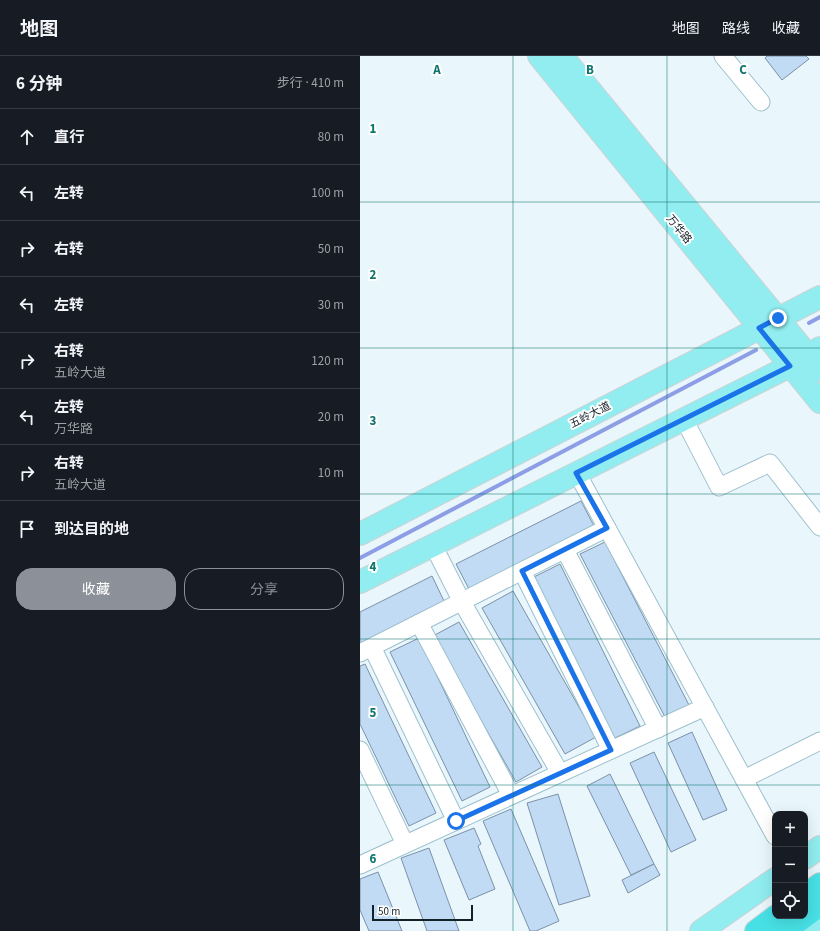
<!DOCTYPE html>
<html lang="zh">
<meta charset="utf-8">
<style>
body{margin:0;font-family:"Source Sans 3","Noto Sans SC",sans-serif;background:#242831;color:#f1f3f6}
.controls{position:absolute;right:12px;bottom:12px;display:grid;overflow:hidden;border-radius:8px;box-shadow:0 4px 16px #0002}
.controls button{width:36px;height:36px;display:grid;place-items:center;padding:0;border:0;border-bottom:1px solid #363941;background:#171b24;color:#f1f3f6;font:20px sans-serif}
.scale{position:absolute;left:12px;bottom:10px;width:101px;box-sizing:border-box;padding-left:4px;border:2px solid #132026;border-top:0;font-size:11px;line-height:14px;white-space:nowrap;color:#132026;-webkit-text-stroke:3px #fff;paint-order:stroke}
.stop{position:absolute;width:12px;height:12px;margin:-9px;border:3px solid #1a73e8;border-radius:50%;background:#fff}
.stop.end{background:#1a73e8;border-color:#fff;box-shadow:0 1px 4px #0008}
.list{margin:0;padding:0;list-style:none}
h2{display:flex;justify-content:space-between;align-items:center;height:52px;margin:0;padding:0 16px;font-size:17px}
h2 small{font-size:13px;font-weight:400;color:#9ea1a6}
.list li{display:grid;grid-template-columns:26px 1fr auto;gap:12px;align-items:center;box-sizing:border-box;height:56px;padding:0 16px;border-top:1px solid #363941}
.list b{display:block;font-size:15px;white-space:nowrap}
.list p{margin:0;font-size:13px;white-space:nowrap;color:#9ea1a6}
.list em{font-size:13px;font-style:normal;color:#9ea1a6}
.actions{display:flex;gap:8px;padding:12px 16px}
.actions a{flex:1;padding:9px 0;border:1px solid #8c9099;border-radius:16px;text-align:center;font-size:14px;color:#8c9099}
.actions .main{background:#8c9099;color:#fff}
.icon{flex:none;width:22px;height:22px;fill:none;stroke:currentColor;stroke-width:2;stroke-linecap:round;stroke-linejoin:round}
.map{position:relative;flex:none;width:460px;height:875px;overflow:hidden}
header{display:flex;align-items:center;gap:24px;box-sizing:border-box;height:56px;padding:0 20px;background:#171b24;border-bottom:1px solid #363941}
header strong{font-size:19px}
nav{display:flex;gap:22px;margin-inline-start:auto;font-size:14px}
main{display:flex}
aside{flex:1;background:#171b24}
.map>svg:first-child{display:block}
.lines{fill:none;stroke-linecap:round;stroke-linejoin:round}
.stream{stroke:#8d9de6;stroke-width:4}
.building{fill:#c2dbf4;stroke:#7b91a8}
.minor-casing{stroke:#9dc0cd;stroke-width:19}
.major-casing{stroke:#d0d2d4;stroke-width:24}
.highway-casing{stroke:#d0d2d4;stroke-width:24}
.minor{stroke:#fff;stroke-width:17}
.major{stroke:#91edef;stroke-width:22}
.highway{stroke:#47e1e5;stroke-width:22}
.route{stroke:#1a73e8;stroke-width:5}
.grid{fill:none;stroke:#0f766e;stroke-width:1;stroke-opacity:0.55}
.labels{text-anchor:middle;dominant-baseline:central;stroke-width:4;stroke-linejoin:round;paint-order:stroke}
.street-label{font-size:11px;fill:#132026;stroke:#fff}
.grid-label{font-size:13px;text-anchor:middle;font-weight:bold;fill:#0f766e;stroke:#fff;stroke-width:4;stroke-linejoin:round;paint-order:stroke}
</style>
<header>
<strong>地图</strong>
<nav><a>地图</a><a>路线</a><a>收藏</a></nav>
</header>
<main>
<aside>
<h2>6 分钟<small>步行 · 410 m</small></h2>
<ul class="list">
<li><svg class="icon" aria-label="ahead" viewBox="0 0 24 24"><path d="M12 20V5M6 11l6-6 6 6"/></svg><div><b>直行</b></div><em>80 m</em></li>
<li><svg class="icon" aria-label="left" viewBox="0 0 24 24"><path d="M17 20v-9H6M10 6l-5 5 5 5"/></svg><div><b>左转</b></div><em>100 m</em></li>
<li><svg class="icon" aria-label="right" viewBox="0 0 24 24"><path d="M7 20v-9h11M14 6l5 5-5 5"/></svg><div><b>右转</b></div><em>50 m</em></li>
<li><svg class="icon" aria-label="left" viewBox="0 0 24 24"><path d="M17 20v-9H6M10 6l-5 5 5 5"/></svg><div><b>左转</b></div><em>30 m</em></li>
<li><svg class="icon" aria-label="right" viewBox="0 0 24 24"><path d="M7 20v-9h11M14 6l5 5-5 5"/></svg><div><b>右转</b><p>五岭大道</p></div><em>120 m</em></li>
<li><svg class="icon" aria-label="left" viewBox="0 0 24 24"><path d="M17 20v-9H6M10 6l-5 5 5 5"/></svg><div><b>左转</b><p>万华路</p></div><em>20 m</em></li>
<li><svg class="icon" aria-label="right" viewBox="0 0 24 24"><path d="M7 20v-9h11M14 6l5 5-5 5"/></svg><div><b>右转</b><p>五岭大道</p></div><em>10 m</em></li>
<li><svg class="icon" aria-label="arrive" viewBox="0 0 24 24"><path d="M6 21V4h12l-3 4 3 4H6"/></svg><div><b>到达目的地</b></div></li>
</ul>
<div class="actions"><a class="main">收藏</a><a>分享</a></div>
</aside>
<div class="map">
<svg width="460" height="875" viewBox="0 0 460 875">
<rect width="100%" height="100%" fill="#e9f7fd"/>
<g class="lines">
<g class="stream">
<polyline points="449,267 460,261"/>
<polyline points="0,502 396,294"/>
</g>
</g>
<g class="building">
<polygon points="407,0 446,0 449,3 422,24 405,2"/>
<polygon points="221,445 234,470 109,533 96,508"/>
<polygon points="245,486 329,649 305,661 220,498"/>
<polygon points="200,508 280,670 253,683 174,521"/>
<polygon points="72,520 84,545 0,588 0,556"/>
<polygon points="153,535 236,681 205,698 122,552"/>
<polygon points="99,566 182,711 156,726 73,580"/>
<polygon points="59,582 130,731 102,745 30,596"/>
<polygon points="5,608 76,757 49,770 0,668 0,610"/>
<polygon points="332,676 367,754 343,764 308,687"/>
<polygon points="294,696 336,784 311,796 270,707"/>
<polygon points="250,718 294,808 271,819 227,730"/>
<polygon points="198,738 230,840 199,849 167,747"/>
<polygon points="151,753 199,865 176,875 170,875 123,765"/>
<polygon points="114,772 121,788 118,790 135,833 109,844 84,784"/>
<polygon points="69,792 99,875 67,875 41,802"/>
<polygon points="294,808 300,819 268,837 262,824"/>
<polygon points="18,816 42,875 9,875 0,854 0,823"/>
</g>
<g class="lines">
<g class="minor-casing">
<g id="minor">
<polyline points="363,0 401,46"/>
<polyline points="324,363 359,431 410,407 460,471"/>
<polyline points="217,417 415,780"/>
<polyline points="73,489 102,546 200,717"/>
<polyline points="205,494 298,673"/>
<polyline points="162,515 251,694"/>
<polyline points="59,567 151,739"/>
<polyline points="12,591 96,765"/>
<polyline points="0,597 247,472"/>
<polyline points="0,694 45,788"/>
<polyline points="384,723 460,685"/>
<polyline points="0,809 345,651"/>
</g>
</g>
<g class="major-casing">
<g id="major">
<polyline points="179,0 460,346"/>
<polyline points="202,0 460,314"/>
<polyline points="0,478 460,241"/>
<polyline points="0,526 430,310 460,292"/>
<polyline points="445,802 460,791"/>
<polyline points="341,875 415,823"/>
<polyline points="455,875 460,871"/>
</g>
</g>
<g class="highway-casing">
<g id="highway">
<polyline points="445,839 460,828"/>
<polyline points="396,875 416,860"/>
<polyline points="425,875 460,849"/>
</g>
</g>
<use href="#minor" class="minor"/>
<use href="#major" class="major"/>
<use href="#highway" class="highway"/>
</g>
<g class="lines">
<polyline class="route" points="96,765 251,694 162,515 247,472 216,417 430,310 399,272 418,262"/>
</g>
<path class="grid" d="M 153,0 L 153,875M 307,0 L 307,875M 0,146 L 460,146M 0,292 L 460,292M 0,438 L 460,438M 0,583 L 460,583M 0,729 L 460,729"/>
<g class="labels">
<g class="street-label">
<text transform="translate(319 173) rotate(51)">万华路</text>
<text transform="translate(230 359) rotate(-27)">五岭大道</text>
</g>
</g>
<g class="grid-label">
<text x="77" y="18">A</text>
<text x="230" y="18">B</text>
<text x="383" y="18">C</text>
<text x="13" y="77">1</text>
<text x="13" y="223">2</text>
<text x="13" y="369">3</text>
<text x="13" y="515">4</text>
<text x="13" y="661">5</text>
<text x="13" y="807">6</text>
</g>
</svg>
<div class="controls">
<button>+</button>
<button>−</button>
<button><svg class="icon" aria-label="locate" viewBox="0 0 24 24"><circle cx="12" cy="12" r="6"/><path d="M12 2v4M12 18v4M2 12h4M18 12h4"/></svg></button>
</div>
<div class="scale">50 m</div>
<div class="stop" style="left:96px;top:765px"></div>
<div class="stop end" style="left:418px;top:262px"></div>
</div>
</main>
